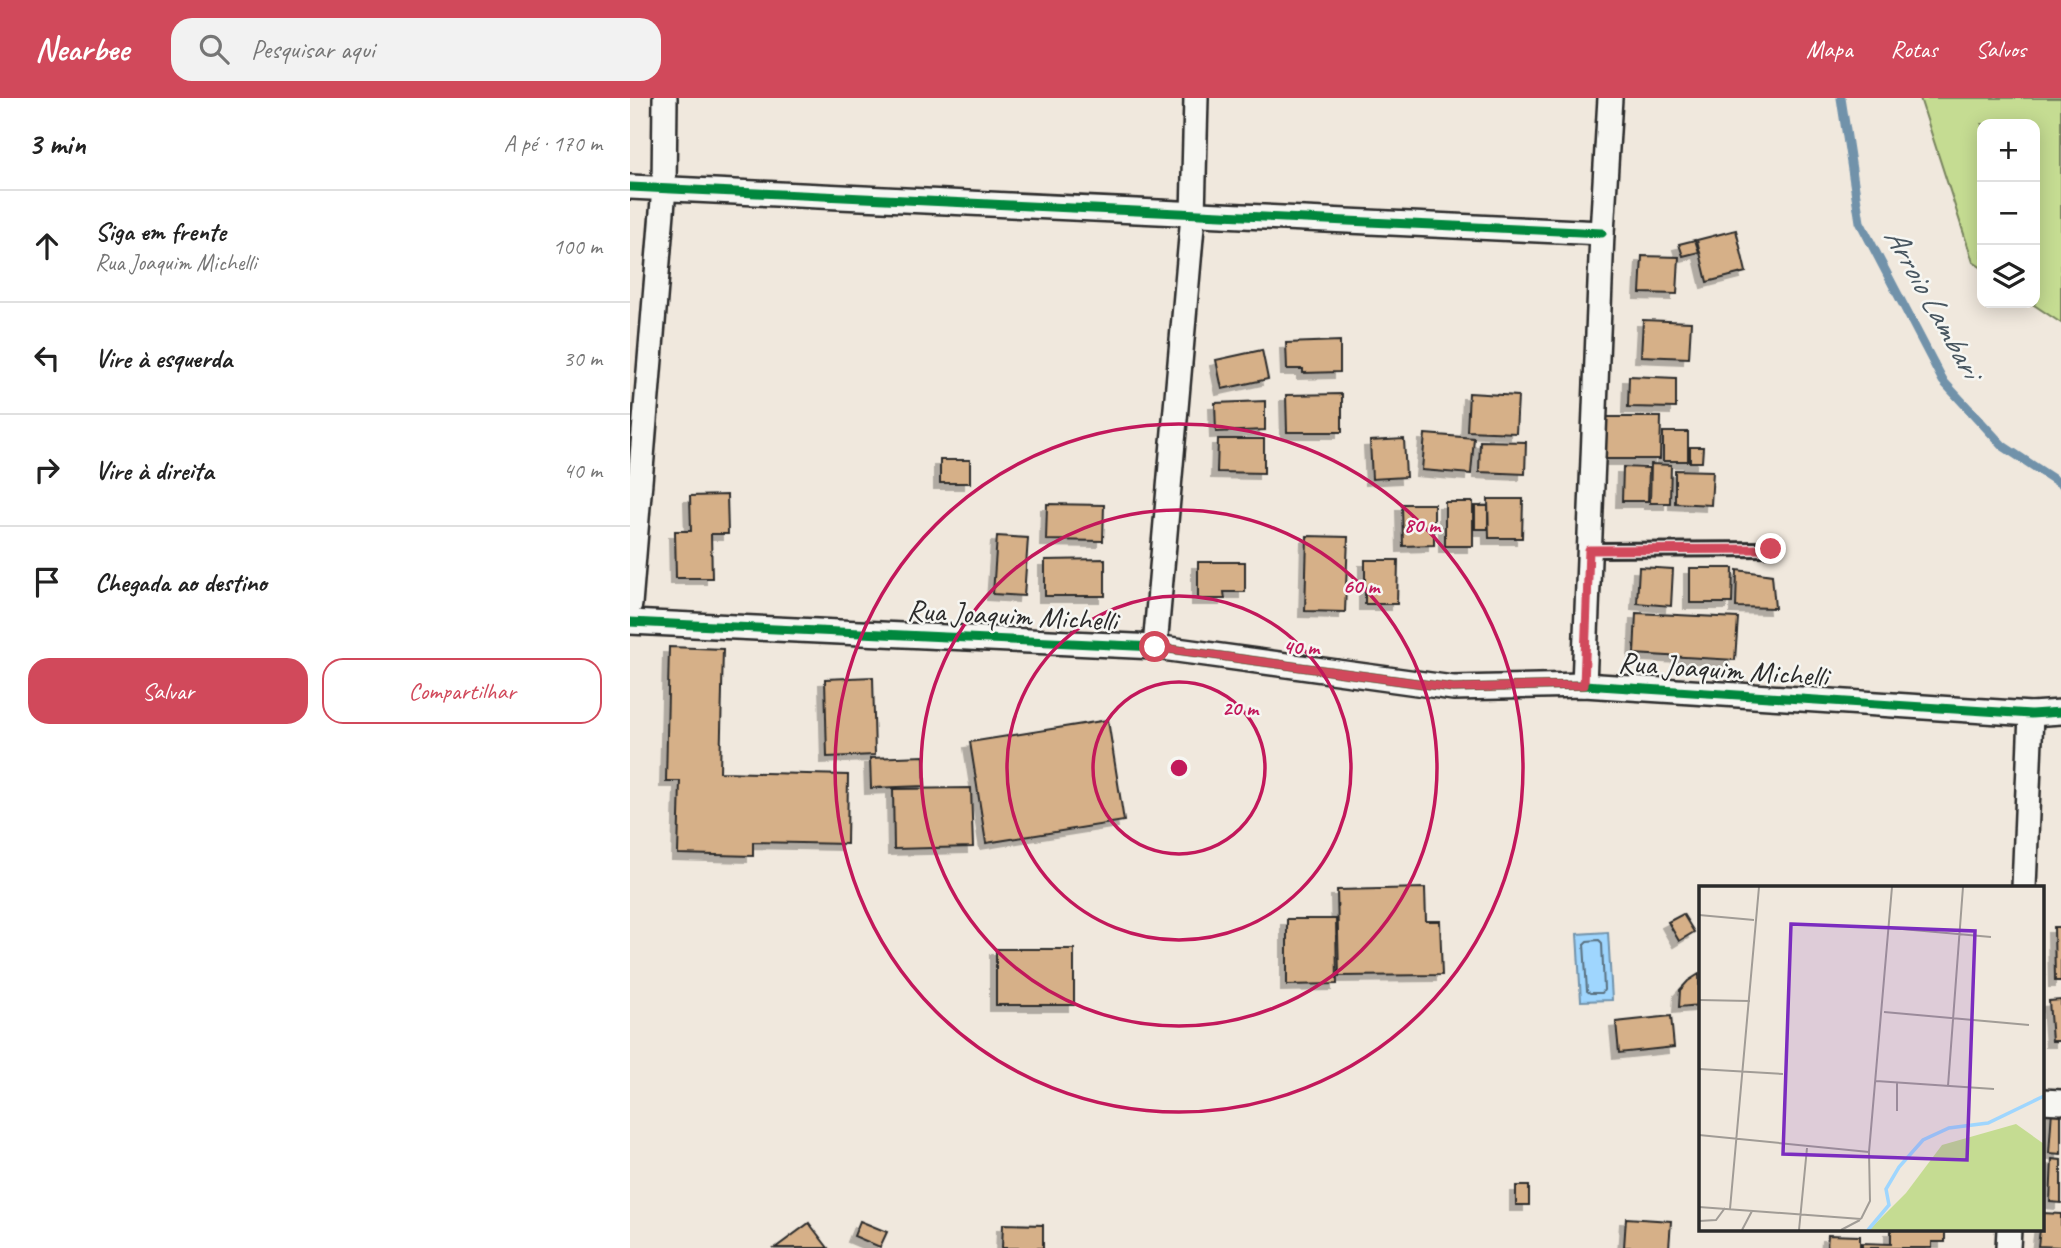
<!DOCTYPE html>
<html lang="pt">
<meta charset="utf-8">
<style>
body{margin:0;font-family:Caveat,sans-serif;background:#f2f2f2;color:#222}
.controls{position:absolute;right:21px;top:21px;display:grid;overflow:hidden;border-radius:14px;box-shadow:0 4px 18px #0003}
.controls button{width:63px;height:63px;display:grid;place-items:center;padding:0;border:0;border-bottom:2px solid #e0e0e0;background:#fff;color:#222;font:35px sans-serif}
.stop{position:absolute;width:21px;height:21px;margin:-16px;border:5px solid #d1495b;border-radius:50%;background:#fff}
.stop.end{background:#d1495b;border-color:#fff;box-shadow:0 2px 7px #0008}
.list{margin:0;padding:0;list-style:none}
h2{display:flex;justify-content:space-between;align-items:center;height:91px;margin:0;padding:0 28px;font-size:30px}
h2 small{font-size:23px;font-weight:400;color:#767676}
.list li{display:grid;grid-template-columns:46px 1fr auto;gap:21px;align-items:center;box-sizing:border-box;height:112px;padding:0 28px;border-top:2px solid #e0e0e0}
.list b{display:block;font-size:26px;white-space:nowrap}
.list p{margin:0;font-size:23px;white-space:nowrap;color:#767676}
.list em{font-size:23px;font-style:normal;color:#767676}
.actions{display:flex;gap:14px;padding:21px 28px}
.actions a{flex:1;padding:16px 0;border:2px solid #d1495b;border-radius:21px;text-align:center;font-size:24px;color:#d1495b}
.actions .main{background:#d1495b;color:#fff}
.icon{flex:none;width:38px;height:38px;fill:none;stroke:currentColor;stroke-width:2;stroke-linecap:round;stroke-linejoin:round}
.map{position:relative;flex:none;width:1431px;height:1150px;overflow:hidden}
header{display:flex;align-items:center;gap:42px;box-sizing:border-box;height:98px;padding:0 35px;background:#d1495b;color:#fff}
header strong{font-size:33px}
nav{display:flex;gap:38px;margin-inline-start:auto;font-size:24px}
.search{width:490px;height:63px;background:#f2f2f2;display:flex;align-items:center;gap:18px;box-sizing:border-box;padding:0 24px;border-radius:21px;color:#767676;font-size:26px}
main{display:flex}
aside{flex:1;background:#fff}
.map>svg:first-child{display:block}
.green{fill:#c5dc92;stroke:#78845e;stroke-width:2}
.water{fill:#9fd6fe;stroke:#7192aa;stroke-width:2}
.lines{fill:none;stroke-linecap:round;stroke-linejoin:round}
.shore{stroke:#596f7f;stroke-width:2}
.stream{stroke:#7192aa;stroke-width:9}
.building{fill:#d6b088;stroke:#2b2b2b;stroke-width:2;filter:url(#shadow)}
.service-casing{stroke:#2b2b2b;stroke-width:18}
.minor-casing{stroke:#2b2b2b;stroke-width:28}
.service{stroke:#f6f6f2;stroke-width:12}
.minor{stroke:#f6f6f2;stroke-width:23}
.cycleway-casing{stroke:#f6f6f2;stroke-width:13}
.cycleway{stroke:#00873e;stroke-width:9}
.route{stroke:#d1495b;stroke-width:9}
.ring{fill:none;stroke:#c2185b;stroke-width:3.5}
.labels{text-anchor:middle;dominant-baseline:central;stroke-width:5;stroke-linejoin:round;paint-order:stroke}
.street-label{font-size:30px;fill:#2b2b2b;stroke:#f6f6f2}
.water-label{font-size:32px;font-style:italic;fill:#485660;stroke:#f6f6f2}
.inset-river{fill:none;stroke:#9fd6fe;stroke-width:3.5}
.inset-road{fill:none;stroke:#a19c96;stroke-width:2}
.view{fill:#7b2cbf;fill-opacity:0.15;stroke:#7b2cbf;stroke-width:3.5}
.inset-edge{fill:none;stroke:#2b2b2b;stroke-width:3.5}
.centre{fill:#c2185b;stroke:#f6f6f2;stroke-width:3.5}
.ring-label{font-size:21px;text-anchor:middle;font-weight:bold;fill:#c2185b;stroke:#f6f6f2;stroke-width:5;stroke-linejoin:round;paint-order:stroke}
</style>
<header>
<strong>Nearbee</strong>
<div class="search"><svg class="icon" aria-label="search" viewBox="0 0 24 24"><circle cx="10" cy="10" r="6"/><path d="M15 15l6 6"/></svg>Pesquisar aqui</div>
<nav><a>Mapa</a><a>Rotas</a><a>Salvos</a></nav>
</header>
<main>
<aside>
<h2>3 min<small>A pé · 170 m</small></h2>
<ul class="list">
<li><svg class="icon" aria-label="ahead" viewBox="0 0 24 24"><path d="M12 20V5M6 11l6-6 6 6"/></svg><div><b>Siga em frente</b><p>Rua Joaquim Michelli</p></div><em>100 m</em></li>
<li><svg class="icon" aria-label="left" viewBox="0 0 24 24"><path d="M17 20v-9H6M10 6l-5 5 5 5"/></svg><div><b>Vire à esquerda</b></div><em>30 m</em></li>
<li><svg class="icon" aria-label="right" viewBox="0 0 24 24"><path d="M7 20v-9h11M14 6l5 5-5 5"/></svg><div><b>Vire à direita</b></div><em>40 m</em></li>
<li><svg class="icon" aria-label="arrive" viewBox="0 0 24 24"><path d="M6 21V4h12l-3 4 3 4H6"/></svg><div><b>Chegada ao destino</b></div></li>
</ul>
<div class="actions"><a class="main">Salvar</a><a>Compartilhar</a></div>
</aside>
<div class="map">
<svg width="1431" height="1150" viewBox="0 0 1431 1150">
<defs>
<filter id="shadow"><feDropShadow dx="-6" dy="6" stdDeviation="0" flood-color="#0004"/></filter>
</defs>
<rect width="100%" height="100%" fill="#f0e8dd"/>
<filter id="ink" filterUnits="userSpaceOnUse"><feTurbulence type="fractalNoise" baseFrequency=".0143" numOctaves="2"/><feDisplacementMap in="SourceGraphic" scale="14" xChannelSelector="R" yChannelSelector="G"/><feConvolveMatrix kernelMatrix="1 2 1 2 8 2 1 2 1" color-interpolation-filters="sRGB"/></filter>
<g filter="url(#ink)">
<polygon class="green" points="1290,0 1431,0 1431,225 1401,205 1405,205 1405,26 1352,26 1352,170 1343,164"/>
<polygon class="water" points="978,834 982,902 951,903 947,836"/>
<g class="lines">
<polygon class="shore" points="969,842 972,845 974,892 972,895 960,895 957,893 954,846 957,843"/>
<polyline class="stream" points="1211,0 1230,124 1313,283 1373,348 1431,386"/>
</g>
<g class="building">
<polygon points="1106,132 1116,174 1077,184 1067,142"/>
<polygon points="1065,142 1069,154 1053,158 1049,146"/>
<polygon points="1012,158 1049,159 1047,196 1010,195"/>
<polygon points="1013,222 1061,224 1059,260 1011,258"/>
<polygon points="710,243 710,274 673,275 673,271 657,271 656,245"/>
<polygon points="632,252 638,281 592,291 586,262"/>
<polygon points="999,278 1046,280 1046,310 998,309"/>
<polygon points="839,295 888,298 886,335 837,333"/>
<polygon points="712,296 712,334 657,334 656,297"/>
<polygon points="635,303 635,332 586,334 585,305"/>
<polygon points="969,319 1031,319 1030,361 968,361"/>
<rect x="1033" y="334" width="25" height="29"/>
<polygon points="795,336 844,340 841,376 792,372"/>
<polygon points="588,341 634,341 634,375 587,374"/>
<polygon points="774,341 776,379 742,381 740,343"/>
<polygon points="850,343 896,344 895,376 849,374"/>
<polygon points="1060,349 1073,349 1072,364 1060,364"/>
<rect x="310" y="362" width="30" height="23"/>
<polygon points="1021,366 1041,367 1040,405 1020,405"/>
<polygon points="993,369 1019,370 1018,403 992,403"/>
<polygon points="1045,372 1083,373 1081,407 1045,405"/>
<polygon points="97,397 98,436 81,436 82,480 46,480 45,433 61,433 60,398"/>
<polygon points="858,401 893,401 892,440 859,440"/>
<rect x="815" y="404" width="28" height="44"/>
<polygon points="417,406 474,407 473,443 416,442"/>
<polygon points="772,406 804,406 804,447 773,448"/>
<rect x="845" y="408" width="13" height="23"/>
<polygon points="367,438 398,440 394,498 363,496"/>
<polygon points="677,438 718,439 715,514 675,513"/>
<polygon points="475,461 475,498 415,498 415,462"/>
<polygon points="735,462 768,462 767,506 735,506"/>
<polygon points="568,464 615,464 615,494 594,494 595,501 568,501"/>
<polygon points="1009,469 1043,471 1041,508 1007,505"/>
<polygon points="1060,470 1103,470 1102,505 1060,505"/>
<polygon points="1107,472 1142,477 1145,510 1106,509"/>
<polygon points="1006,515 1108,520 1105,562 1004,556"/>
<polygon points="39,549 93,551 90,674 218,677 217,746 123,744 123,758 48,756 50,683 36,683"/>
<polygon points="243,579 245,657 197,659 195,581"/>
<polygon points="478,622 494,723 356,745 340,644"/>
<polygon points="294,658 295,688 241,690 240,660"/>
<polygon points="341,690 343,749 264,751 263,691"/>
<polygon points="795,790 796,823 810,823 812,877 709,878 707,792"/>
<polygon points="1053,816 1064,834 1049,843 1038,824"/>
<polygon points="657,821 706,821 707,886 657,887"/>
<polygon points="1424,829 1431,829 1431,883 1425,883"/>
<rect x="366" y="851" width="78" height="56"/>
<polygon points="1069,876 1070,907 1049,909 1050,892 1058,883"/>
<polygon points="1431,902 1431,943 1422,943 1419,903"/>
<polygon points="1041,918 1044,949 989,955 986,924"/>
<polygon points="1422,1012 1431,1013 1431,1056 1419,1055"/>
<polygon points="1422,1061 1431,1062 1431,1105 1420,1104"/>
<rect x="886" y="1088" width="13" height="19"/>
<polygon points="1412,1115 1431,1116 1431,1149 1408,1148"/>
<polygon points="996,1120 1041,1123 1039,1150 994,1149"/>
<polygon points="230,1123 257,1134 250,1149 224,1138"/>
<polygon points="179,1125 198,1150 145,1150"/>
<polygon points="373,1126 413,1127 413,1150 372,1150"/>
<polygon points="1261,1131 1315,1131 1315,1144 1302,1144 1302,1150 1232,1150 1232,1145 1261,1146"/>
<polygon points="1198,1137 1230,1138 1230,1150 1197,1150"/>
</g>
<g class="lines">
<g class="service-casing">
<polyline id="service" points="959,452 1141,451"/>
</g>
<g class="minor-casing">
<g id="minor">
<polyline points="0,89 972,135"/>
<polyline points="0,506 34,90 35,0"/>
<polyline points="0,524 525,549 823,590 954,587 1401,616 1431,614"/>
<polyline points="525,549 563,117 566,0"/>
<polyline points="954,587 972,135 980,0"/>
<polyline points="1394,790 1401,616"/>
<polyline points="1412,1003 1431,1004"/>
<polyline points="1378,1150 1379,1131"/>
</g>
</g>
<use href="#service" class="service"/>
<use href="#minor" class="minor"/>
<g class="cycleway-casing">
<g id="cycleway">
<polyline points="0,89 972,135"/>
<polyline points="0,524 525,549 823,590 954,587 1401,616 1431,614"/>
</g>
</g>
<use href="#cycleway" class="cycleway"/>
</g>
</g>
<g class="lines" filter="url(#ink)">
<polyline class="route" points="525,549 823,590 954,587 959,452 1141,451"/>
</g>
<g class="ring">
<circle cx="549" cy="670" r="86"/>
<circle cx="549" cy="670" r="172"/>
<circle cx="549" cy="670" r="258"/>
<circle cx="549" cy="670" r="344"/>
</g>
<g class="labels">
<g class="street-label">
<text transform="translate(382 517) rotate(3)">Rua Joaquim Michelli</text>
<text transform="translate(1093 571) rotate(4)">Rua Joaquim Michelli</text>
</g>
<g class="water-label">
<text transform="translate(1303 204) rotate(61)">Arroio Lambari</text>
</g>
</g>
<g transform="translate(1069 788)">
<rect width="345" height="345" fill="#f0e8dd"/>
<path d="M 317,238 L 345,258 L 345,344 L 170,344 L 207,307 L 243,259 Z" fill="#c5dc92"/>
<path class="inset-river" d="M 169,344 L 190,319 L 187,303 L 200,281 L 224,254 L 250,242 L 289,237 L 345,210"/>
<path class="inset-road" d="M 0,29 L 55,34M 192,42 L 292,51M 0,114 L 51,115M 185,126 L 330,139M 0,183 L 84,188M 177,195 L 295,203M 249,200 L 264,1M 198,225 L 198,196M 0,249 L 170,266M 0,321 L 162,333M 31,323 L 60,1M 162,333 L 171,315 L 170,266 L 193,1M 0,335 L 17,334 L 26,322M 43,344 L 53,325M 100,344 L 108,262M 142,344 L 161,334"/>
<path class="view" d="M 92,38 L 276,45 L 268,274 L 84,268 Z"/>
<rect width="345" height="345" class="inset-edge"/>
</g>
<circle cx="549" cy="670" r="10" class="centre"/>
<g class="ring-label">
<text x="792" y="434">80 m</text>
<text x="731" y="495">60 m</text>
<text x="671" y="556">40 m</text>
<text x="610" y="617">20 m</text>
</g>
</svg>
<div class="controls">
<button>+</button>
<button>−</button>
<button><svg class="icon" aria-label="layers" viewBox="0 0 24 24"><path d="M12 4l9 5-9 5-9-5zM3 14l9 5 9-5"/></svg></button>
</div>
<div class="stop" style="left:525px;top:549px"></div>
<div class="stop end" style="left:1141px;top:451px"></div>
</div>
</main>
